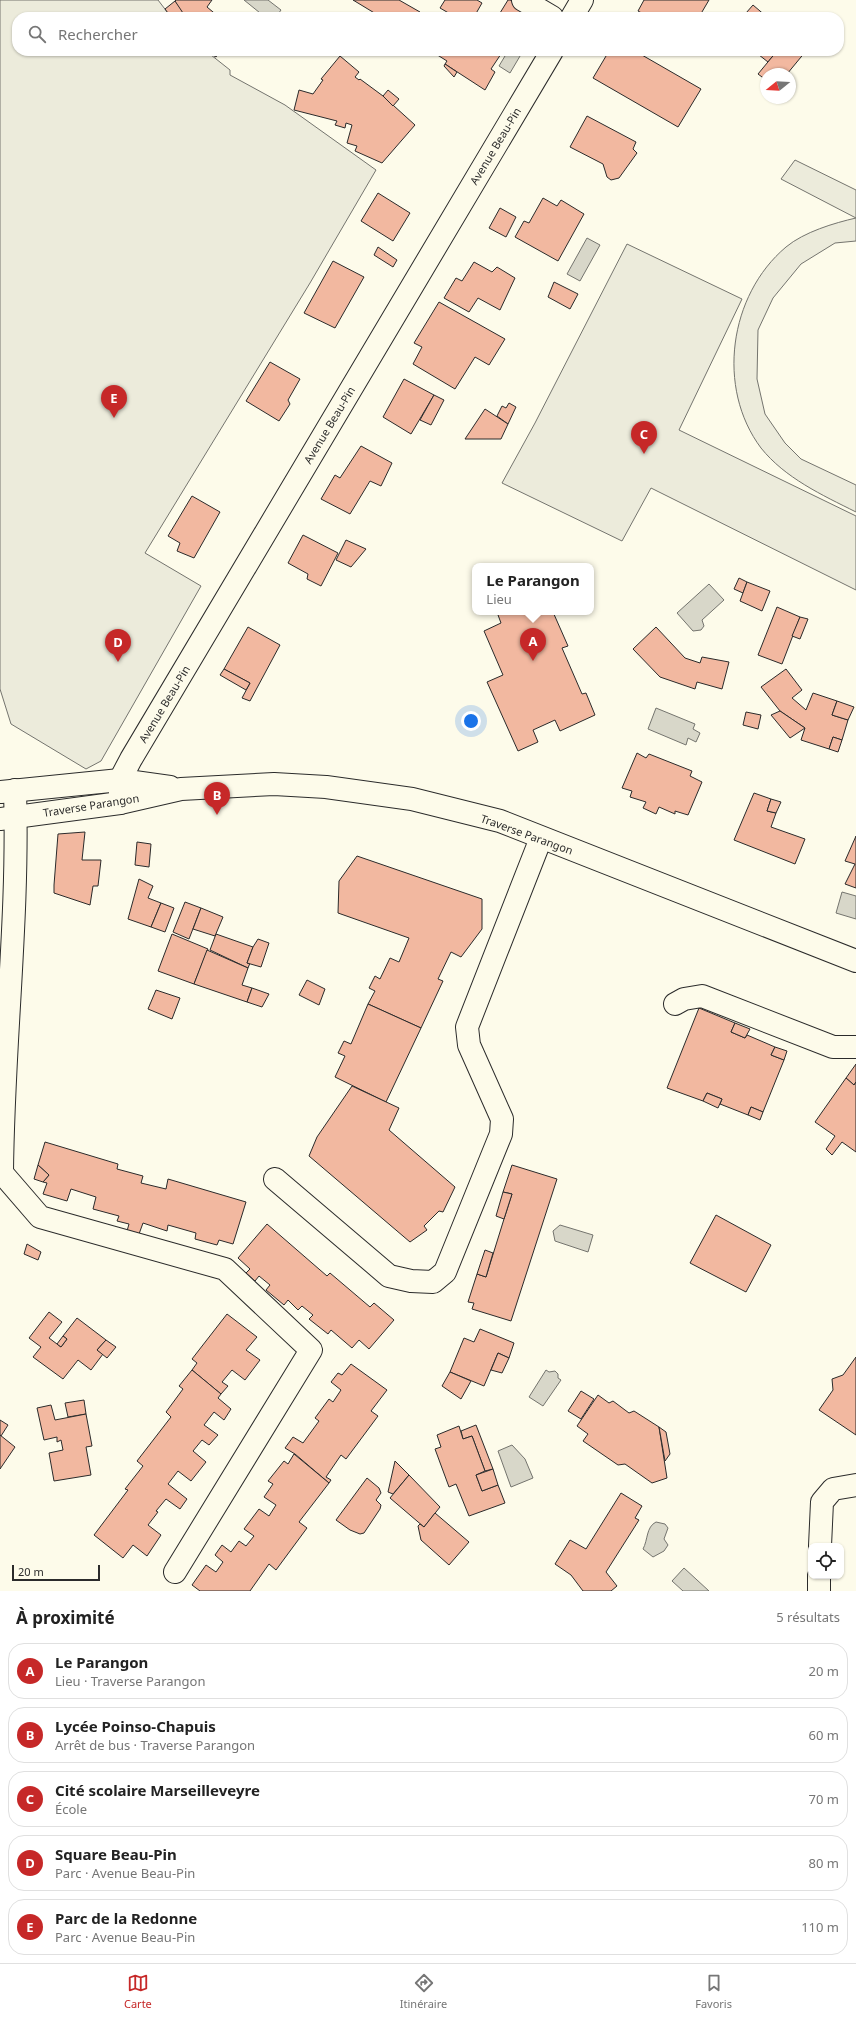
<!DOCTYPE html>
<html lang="fr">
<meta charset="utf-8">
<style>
body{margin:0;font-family:"Noto Sans",sans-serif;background:#f6f6f6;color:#222}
.controls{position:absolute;right:12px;bottom:12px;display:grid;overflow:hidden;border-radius:8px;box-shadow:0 1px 3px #0004}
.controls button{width:36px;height:36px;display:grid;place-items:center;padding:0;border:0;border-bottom:1px solid #e0e0e0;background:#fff;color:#222;font:20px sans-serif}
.compass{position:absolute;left:760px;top:68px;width:36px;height:36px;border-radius:50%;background:#fff;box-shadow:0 1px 3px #0004;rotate:252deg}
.scale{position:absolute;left:12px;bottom:10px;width:88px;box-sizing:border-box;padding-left:4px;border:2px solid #2b2b2b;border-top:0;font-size:11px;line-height:14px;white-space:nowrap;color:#2b2b2b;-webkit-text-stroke:3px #fdfbea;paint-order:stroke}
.you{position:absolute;left:471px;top:721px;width:14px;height:14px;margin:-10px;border:3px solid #fff;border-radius:50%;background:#1a73e8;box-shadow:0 0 0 6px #1a73e833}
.badge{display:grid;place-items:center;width:26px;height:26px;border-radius:50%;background:#c62828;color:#fff;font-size:13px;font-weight:700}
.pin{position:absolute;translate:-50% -33px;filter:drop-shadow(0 1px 2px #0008)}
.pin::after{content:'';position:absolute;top:21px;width:14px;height:12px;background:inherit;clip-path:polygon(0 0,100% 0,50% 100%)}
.popup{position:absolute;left:472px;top:563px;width:122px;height:52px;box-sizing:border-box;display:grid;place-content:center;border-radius:8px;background:#fff;filter:drop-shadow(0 1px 3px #0005);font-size:13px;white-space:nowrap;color:#767676}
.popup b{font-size:15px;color:#222}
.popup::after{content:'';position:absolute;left:50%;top:100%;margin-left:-8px;border:8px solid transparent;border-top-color:#fff}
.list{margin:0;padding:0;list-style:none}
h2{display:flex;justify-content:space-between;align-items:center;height:52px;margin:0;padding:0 16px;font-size:17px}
h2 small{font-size:13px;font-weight:400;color:#767676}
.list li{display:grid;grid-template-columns:26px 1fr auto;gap:12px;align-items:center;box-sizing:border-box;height:56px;margin:0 8px 8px;padding:0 8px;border:1px solid #e0e0e0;border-radius:16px}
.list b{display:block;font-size:15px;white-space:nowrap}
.list p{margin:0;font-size:13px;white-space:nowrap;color:#767676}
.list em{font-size:13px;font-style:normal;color:#767676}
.icon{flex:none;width:22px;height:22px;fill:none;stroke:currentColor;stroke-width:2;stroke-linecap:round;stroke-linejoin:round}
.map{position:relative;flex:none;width:856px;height:1591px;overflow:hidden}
.search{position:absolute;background:#fff;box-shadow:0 1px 3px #0004;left:12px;right:12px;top:12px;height:44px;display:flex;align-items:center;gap:10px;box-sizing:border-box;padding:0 14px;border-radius:16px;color:#767676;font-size:15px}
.sheet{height:372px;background:#fff}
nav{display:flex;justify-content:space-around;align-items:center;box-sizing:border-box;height:56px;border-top:1px solid #e0e0e0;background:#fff;font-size:11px;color:#767676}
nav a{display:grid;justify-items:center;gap:2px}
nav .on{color:#c62828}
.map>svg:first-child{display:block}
.green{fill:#ecebdb;stroke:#74746e}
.water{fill:#d8d7c9;stroke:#74746e}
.building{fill:#f2b8a0;stroke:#2b2b2b}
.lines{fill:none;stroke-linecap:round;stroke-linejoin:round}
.minor-casing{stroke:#2b2b2b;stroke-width:24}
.minor{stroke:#fdfbea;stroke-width:22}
.labels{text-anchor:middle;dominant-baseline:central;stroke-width:3;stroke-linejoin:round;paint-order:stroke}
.street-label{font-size:11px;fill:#2b2b2b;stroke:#fdfbea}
</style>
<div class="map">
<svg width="856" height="1591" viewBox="0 0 856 1591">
<rect width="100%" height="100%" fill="#fdfbea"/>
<g class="green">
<polygon points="0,0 158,0 171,17 17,17 17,51 206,51 230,70 230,75 285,105 376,170 310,283 145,553 201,586 101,761 86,769 11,724 0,689"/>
<polygon points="795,160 856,190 856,218 781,179"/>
<path d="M 856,218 L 856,241 L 835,243 L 801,264 L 773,298 L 758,330 L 757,379 L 765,414 L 785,443 L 801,459 L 856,485 L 856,512 C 822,495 785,478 761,448 C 716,388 729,295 786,247 C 804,232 834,223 856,218 Z"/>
<polygon points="627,244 742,299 679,430 856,516 856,590 651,488 622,541 502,483 535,423"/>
</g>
<g class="water">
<polygon points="244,0 268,0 281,10 276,17 265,17"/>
<polygon points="508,51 523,51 510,73 499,66"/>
<polygon points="587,238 600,245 580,281 567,274"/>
<polygon points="709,584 724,600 702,620 704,626 701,630 693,631 677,613"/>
<polygon points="656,708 695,724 693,729 700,733 696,742 688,738 686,745 648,729"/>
<polygon points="842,892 856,896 856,919 836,913"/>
<polygon points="560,1225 593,1235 588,1252 555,1241 553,1231"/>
<polygon points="546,1370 549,1372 555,1371 558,1374 558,1378 561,1380 543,1406 529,1397"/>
<polygon points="512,1445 525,1459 533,1478 511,1487 498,1451"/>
<path d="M 656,1522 L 665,1524 L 668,1528 L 664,1539 L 668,1545 L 664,1551 L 653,1557 L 643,1549 C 648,1540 646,1527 656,1522 Z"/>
<polygon points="684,1568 709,1591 683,1591 672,1581"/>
</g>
<g class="building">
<polygon points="176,0 212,0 207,7 219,17 179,17 183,13 178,8 175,1"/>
<polygon points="353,0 399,0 420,12 417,17 381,17"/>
<polygon points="445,0 477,0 482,3 474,17 451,17 452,15 440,8"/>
<polygon points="508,0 510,0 544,17 507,17 500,13"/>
<polygon points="644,0 709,0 699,17 649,17 638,11"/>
<polygon points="175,1 183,13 179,17 171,17 165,9"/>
<polygon points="753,5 767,17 751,17 746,13"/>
<polygon points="206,51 220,51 216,57"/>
<polygon points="431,51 503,51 491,69 495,72 485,90 445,64 447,61"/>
<polygon points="609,51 635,51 701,89 678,127 593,78"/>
<polygon points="754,51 777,51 768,62"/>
<polygon points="777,51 806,51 787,74 766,74 766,80 758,74"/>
<polygon points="340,56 359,72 355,77 359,80 360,79 383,96 415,125 382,163 355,151 357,146 347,143 352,125 346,123 345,128 335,125 337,121 294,110 299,90 313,94 323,80 321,79"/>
<polygon points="445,64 457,72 454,77 444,66"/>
<polygon points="388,90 399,99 393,106 383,96"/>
<polygon points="587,116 636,142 633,149 637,153 619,178 611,180 607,177 603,164 570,147"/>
<polygon points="378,193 410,213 393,241 361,221"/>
<polygon points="543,198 557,206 561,200 584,214 558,261 515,237 524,221 529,223"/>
<polygon points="500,208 516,217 506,237 489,228"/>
<polygon points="378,247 397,260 393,267 374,255"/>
<polygon points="333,261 364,277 335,328 304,313"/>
<polygon points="474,262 492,272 497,267 515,278 500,310 478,298 469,312 444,298 456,278 462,281"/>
<polygon points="554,282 578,294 570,309 548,297"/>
<polygon points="439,302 505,339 489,365 475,357 455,389 413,364 422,347 414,343"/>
<polygon points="270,362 300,379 288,400 290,404 279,421 246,401"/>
<polygon points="404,379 434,395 411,434 383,417"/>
<polygon points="434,395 444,400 431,425 420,420"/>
<polygon points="509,403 516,407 508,424 497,416 502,406 506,408"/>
<polygon points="485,409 508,424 501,439 465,439"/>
<polygon points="361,446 392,463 381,486 370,481 350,514 321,499 335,475 340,478"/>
<polygon points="192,496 220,512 194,558 177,551 180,543 168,536"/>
<polygon points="303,535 338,553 321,586 307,579 308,574 288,563"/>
<polygon points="346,540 366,549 351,567 336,560"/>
<polygon points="739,578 747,582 743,593 734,589"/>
<polygon points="747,582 770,591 762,611 740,601"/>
<polygon points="777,607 800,617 782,664 758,655"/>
<polygon points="505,612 553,612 568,646 562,648 582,694 586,693 595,715 560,731 555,720 533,730 538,742 518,751 487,682 503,675 484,631 501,623 498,615"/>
<polygon points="800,617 808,619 800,639 792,636"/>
<polygon points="248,627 280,645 250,701 242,698 250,683 224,669"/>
<polygon points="656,627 685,658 700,663 702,657 729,662 722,689 697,682 695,689 660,677 633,649"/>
<polygon points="224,669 250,683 246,690 220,675"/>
<polygon points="786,669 802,690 792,698 806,710 813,693 837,701 832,715 848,720 842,740 833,737 829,749 801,740 805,728 780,711 761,687"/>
<polygon points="837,701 854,707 848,720 832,715"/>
<polygon points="780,711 805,728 790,738 771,715"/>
<polygon points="746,712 761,715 758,729 743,725"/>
<polygon points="833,737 842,740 838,752 829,749"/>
<polygon points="637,753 646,758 649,754 692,771 690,776 702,782 688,815 675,811 675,814 659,807 656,814 643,808 646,802 630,797 632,791 622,788"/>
<polygon points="754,793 771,799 767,811 776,813 771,827 805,839 795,864 734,840"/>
<polygon points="771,799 781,802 776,813 767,811"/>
<polygon points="85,832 82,860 101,860 98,886 93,886 90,905 54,893 54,885 58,834"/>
<polygon points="856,836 856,888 845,884 855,864 845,861"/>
<polygon points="137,842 151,844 149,867 135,865"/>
<polygon points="357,856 482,899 482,929 461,957 451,952 438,979 443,981 421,1028 368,1004 375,991 369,988 375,976 380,979 390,958 399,962 409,938 338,913 339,881"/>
<polygon points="139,879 153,886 148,898 161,903 151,927 128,919"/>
<polygon points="185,902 201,908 189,939 173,932"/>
<polygon points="161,903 174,908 165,932 151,927"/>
<polygon points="201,908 223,917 215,936 193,929"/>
<polygon points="172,934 208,949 194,984 158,971"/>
<polygon points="216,934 253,947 247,963 250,963 248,968 210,950"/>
<polygon points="258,939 269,943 261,967 247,963 253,947"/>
<polygon points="207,950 248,968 242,985 252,988 247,1002 194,984"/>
<polygon points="307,980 325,989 319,1005 299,995"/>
<polygon points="252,988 269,994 262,1007 247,1002"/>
<polygon points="156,990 180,998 172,1019 148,1009"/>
<polygon points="368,1004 421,1028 386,1102 335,1077 345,1056 338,1053 344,1041 351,1044"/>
<polygon points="699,1008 735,1023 731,1032 745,1038 747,1035 775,1047 771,1055 784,1060 763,1112 751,1107 748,1115 720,1104 722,1099 707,1093 703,1101 667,1088"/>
<polygon points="735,1023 750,1029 745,1038 731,1032"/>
<polygon points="775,1047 787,1051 784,1060 771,1055"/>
<polygon points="856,1064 856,1082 854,1085 846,1078"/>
<polygon points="846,1078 854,1085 856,1082 856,1152 842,1142 832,1155 826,1149 835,1136 815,1122"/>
<polygon points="352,1086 399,1108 389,1130 455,1187 443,1212 439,1211 424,1226 427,1230 410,1242 309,1156 317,1137"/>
<polygon points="707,1093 722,1099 718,1108 703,1101"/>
<polygon points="751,1107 763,1112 760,1120 748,1115"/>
<polygon points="45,1142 118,1164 117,1169 143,1176 141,1183 166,1189 168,1179 246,1202 233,1244 219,1240 217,1245 195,1239 196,1233 168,1225 167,1231 143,1223 139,1234 127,1231 129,1224 117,1221 119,1216 93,1209 96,1197 71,1189 67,1201 43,1194 47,1183 43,1182 49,1175 38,1165"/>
<polygon points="38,1165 49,1175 43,1182 34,1179"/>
<polygon points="512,1165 557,1179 511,1321 472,1309 474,1303 468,1302 477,1274 486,1277 504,1219 512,1194 503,1192"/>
<polygon points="503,1192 512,1194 504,1219 496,1216"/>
<polygon points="716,1215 771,1245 746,1292 690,1263"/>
<polygon points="267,1224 327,1276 330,1273 370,1307 374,1303 394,1320 369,1349 359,1340 352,1348 331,1330 328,1334 309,1319 313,1315 302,1306 298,1310 288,1300 284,1305 266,1290 270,1285 259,1276 255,1281 246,1273 250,1269 238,1258"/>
<polygon points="27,1244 41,1252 38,1260 24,1254"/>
<polygon points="485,1250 493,1253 486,1277 477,1274"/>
<polygon points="49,1312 62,1322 49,1338 61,1347 67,1339 63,1336 77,1318 106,1340 97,1350 103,1354 91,1370 78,1360 63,1379 33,1357 41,1347 29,1338"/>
<polygon points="227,1314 257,1337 246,1350 260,1360 245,1380 232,1370 222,1382 228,1386 221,1394 192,1370 197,1363 192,1359"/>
<polygon points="480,1329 514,1343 509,1358 498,1353 484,1386 450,1372 464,1338 474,1342"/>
<polygon points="63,1336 67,1339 61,1347 57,1344"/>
<polygon points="106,1340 116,1347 107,1358 97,1350"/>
<polygon points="498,1353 509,1358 502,1373 491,1370"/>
<polygon points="856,1357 856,1435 819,1410 833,1390 832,1379 843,1375"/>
<polygon points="351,1364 387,1390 371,1411 378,1416 346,1459 341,1455 326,1477 331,1480 329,1483 295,1454 285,1448 293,1437 303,1443 319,1421 315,1418 329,1399 333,1402 341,1390 331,1382 338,1373 342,1375"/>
<polygon points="192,1370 221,1394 218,1398 231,1409 224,1420 214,1412 204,1425 218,1435 209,1445 202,1440 193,1451 206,1462 191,1481 178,1471 168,1484 187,1499 180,1509 166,1499 156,1511 158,1512 148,1525 161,1535 147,1556 133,1545 123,1558 94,1535 128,1490 125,1489 143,1466 137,1461 171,1417 166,1412 183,1389 179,1386"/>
<polygon points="450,1372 471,1381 461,1399 442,1386"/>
<polygon points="581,1391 594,1399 581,1419 568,1411"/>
<polygon points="598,1395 609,1403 613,1401 629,1413 634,1411 659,1427 667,1478 652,1483 625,1464 618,1465 583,1441 588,1434 577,1426"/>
<polygon points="84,1400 86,1414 68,1417 65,1403"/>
<polygon points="51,1405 55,1420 86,1414 92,1446 86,1447 91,1475 54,1481 49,1453 63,1450 61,1440 57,1442 57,1437 44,1440 37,1408"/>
<polygon points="0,1420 8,1425 1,1436 0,1435"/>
<polygon points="476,1425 493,1469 485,1471 472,1436 463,1439 461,1431"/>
<polygon points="459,1426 463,1439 472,1436 485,1471 476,1475 482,1491 498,1485 505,1503 469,1516 456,1484 449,1487 435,1449 441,1447 437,1435"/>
<polygon points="659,1427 666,1432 670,1454 665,1461"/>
<polygon points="0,1435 15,1447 0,1469"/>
<polygon points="294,1454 329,1483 299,1522 307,1528 276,1570 269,1564 250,1591 200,1591 192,1585 206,1565 216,1572 223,1562 215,1555 222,1545 231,1552 239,1541 246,1546 254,1536 244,1529 259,1509 269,1516 276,1505 264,1497 273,1484 268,1481 284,1461 288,1464"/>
<polygon points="395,1461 409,1475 393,1494 388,1492"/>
<polygon points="493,1469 498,1485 482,1491 476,1475"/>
<polygon points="409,1475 440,1507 424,1527 390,1498"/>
<polygon points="367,1478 379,1488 381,1493 376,1500 381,1505 380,1509 364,1533 360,1534 350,1530 336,1520"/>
<polygon points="621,1493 642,1506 635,1518 639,1520 606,1572 617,1586 611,1591 583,1591 571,1575 555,1564 570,1540 586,1549"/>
<polygon points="435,1513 469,1542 449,1565 421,1540 418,1526 420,1524 424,1527"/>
</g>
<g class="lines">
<g class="minor-casing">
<g id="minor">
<polyline points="523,0 552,17"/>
<polyline points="572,17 582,0"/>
<path d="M 15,790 C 19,918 3,1045 2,1173 L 40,1217 L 225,1269 L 311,1350 L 175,1572"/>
<polyline points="1,792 120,780 170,787"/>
<polyline points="120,803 120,780 131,759 552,51"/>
<polyline points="0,819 120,803 181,789 274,784 326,787 412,799 500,821 856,961"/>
<polyline points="675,1004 684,999 702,996 833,1047 856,1047"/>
<polyline points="275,1179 389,1276 411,1281 433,1282 445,1272 501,1134 502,1119 469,1045 467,1027 541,838"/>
<polyline points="820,1546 822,1502 833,1489 856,1485"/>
<polyline points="819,1591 819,1576"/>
</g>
</g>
<use href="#minor" class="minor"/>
</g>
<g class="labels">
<g class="street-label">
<text transform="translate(495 146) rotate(-59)">Avenue Beau-Pin</text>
<text transform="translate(329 425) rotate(-59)">Avenue Beau-Pin</text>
<text transform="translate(164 704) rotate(-59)">Avenue Beau-Pin</text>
<text transform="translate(91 805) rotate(-9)">Traverse Parangon</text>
<text transform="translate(527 834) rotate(20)">Traverse Parangon</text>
</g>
</g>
</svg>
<div class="controls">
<button><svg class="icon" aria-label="locate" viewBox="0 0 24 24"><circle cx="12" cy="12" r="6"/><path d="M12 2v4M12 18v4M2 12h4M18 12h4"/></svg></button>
</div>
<svg class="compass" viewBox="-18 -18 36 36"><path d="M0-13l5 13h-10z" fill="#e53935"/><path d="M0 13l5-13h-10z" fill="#767676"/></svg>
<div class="scale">20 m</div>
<div class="you"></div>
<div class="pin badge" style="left:533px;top:661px">A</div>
<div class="popup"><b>Le Parangon</b>Lieu</div>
<div class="pin badge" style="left:217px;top:815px">B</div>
<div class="pin badge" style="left:644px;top:454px">C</div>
<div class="pin badge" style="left:118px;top:662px">D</div>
<div class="pin badge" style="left:114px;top:418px">E</div>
<div class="search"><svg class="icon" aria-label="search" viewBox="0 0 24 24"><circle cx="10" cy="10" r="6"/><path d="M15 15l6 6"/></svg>Rechercher</div>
</div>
<section class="sheet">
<h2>À proximité<small>5 résultats</small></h2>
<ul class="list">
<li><span class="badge">A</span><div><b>Le Parangon</b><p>Lieu · Traverse Parangon</p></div><em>20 m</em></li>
<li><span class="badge">B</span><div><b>Lycée Poinso-Chapuis</b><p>Arrêt de bus · Traverse Parangon</p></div><em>60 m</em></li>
<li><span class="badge">C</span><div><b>Cité scolaire Marseilleveyre</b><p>École</p></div><em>70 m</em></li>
<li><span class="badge">D</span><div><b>Square Beau-Pin</b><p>Parc · Avenue Beau-Pin</p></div><em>80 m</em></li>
<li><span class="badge">E</span><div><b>Parc de la Redonne</b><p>Parc · Avenue Beau-Pin</p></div><em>110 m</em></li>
</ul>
</section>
<nav>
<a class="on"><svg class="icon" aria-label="map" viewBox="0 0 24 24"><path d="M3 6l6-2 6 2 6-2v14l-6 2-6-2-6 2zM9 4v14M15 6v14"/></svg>Carte</a>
<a><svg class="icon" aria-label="directions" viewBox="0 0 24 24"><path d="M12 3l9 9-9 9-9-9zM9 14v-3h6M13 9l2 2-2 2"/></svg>Itinéraire</a>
<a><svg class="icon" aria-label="saved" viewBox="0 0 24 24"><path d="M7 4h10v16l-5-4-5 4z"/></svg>Favoris</a>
</nav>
